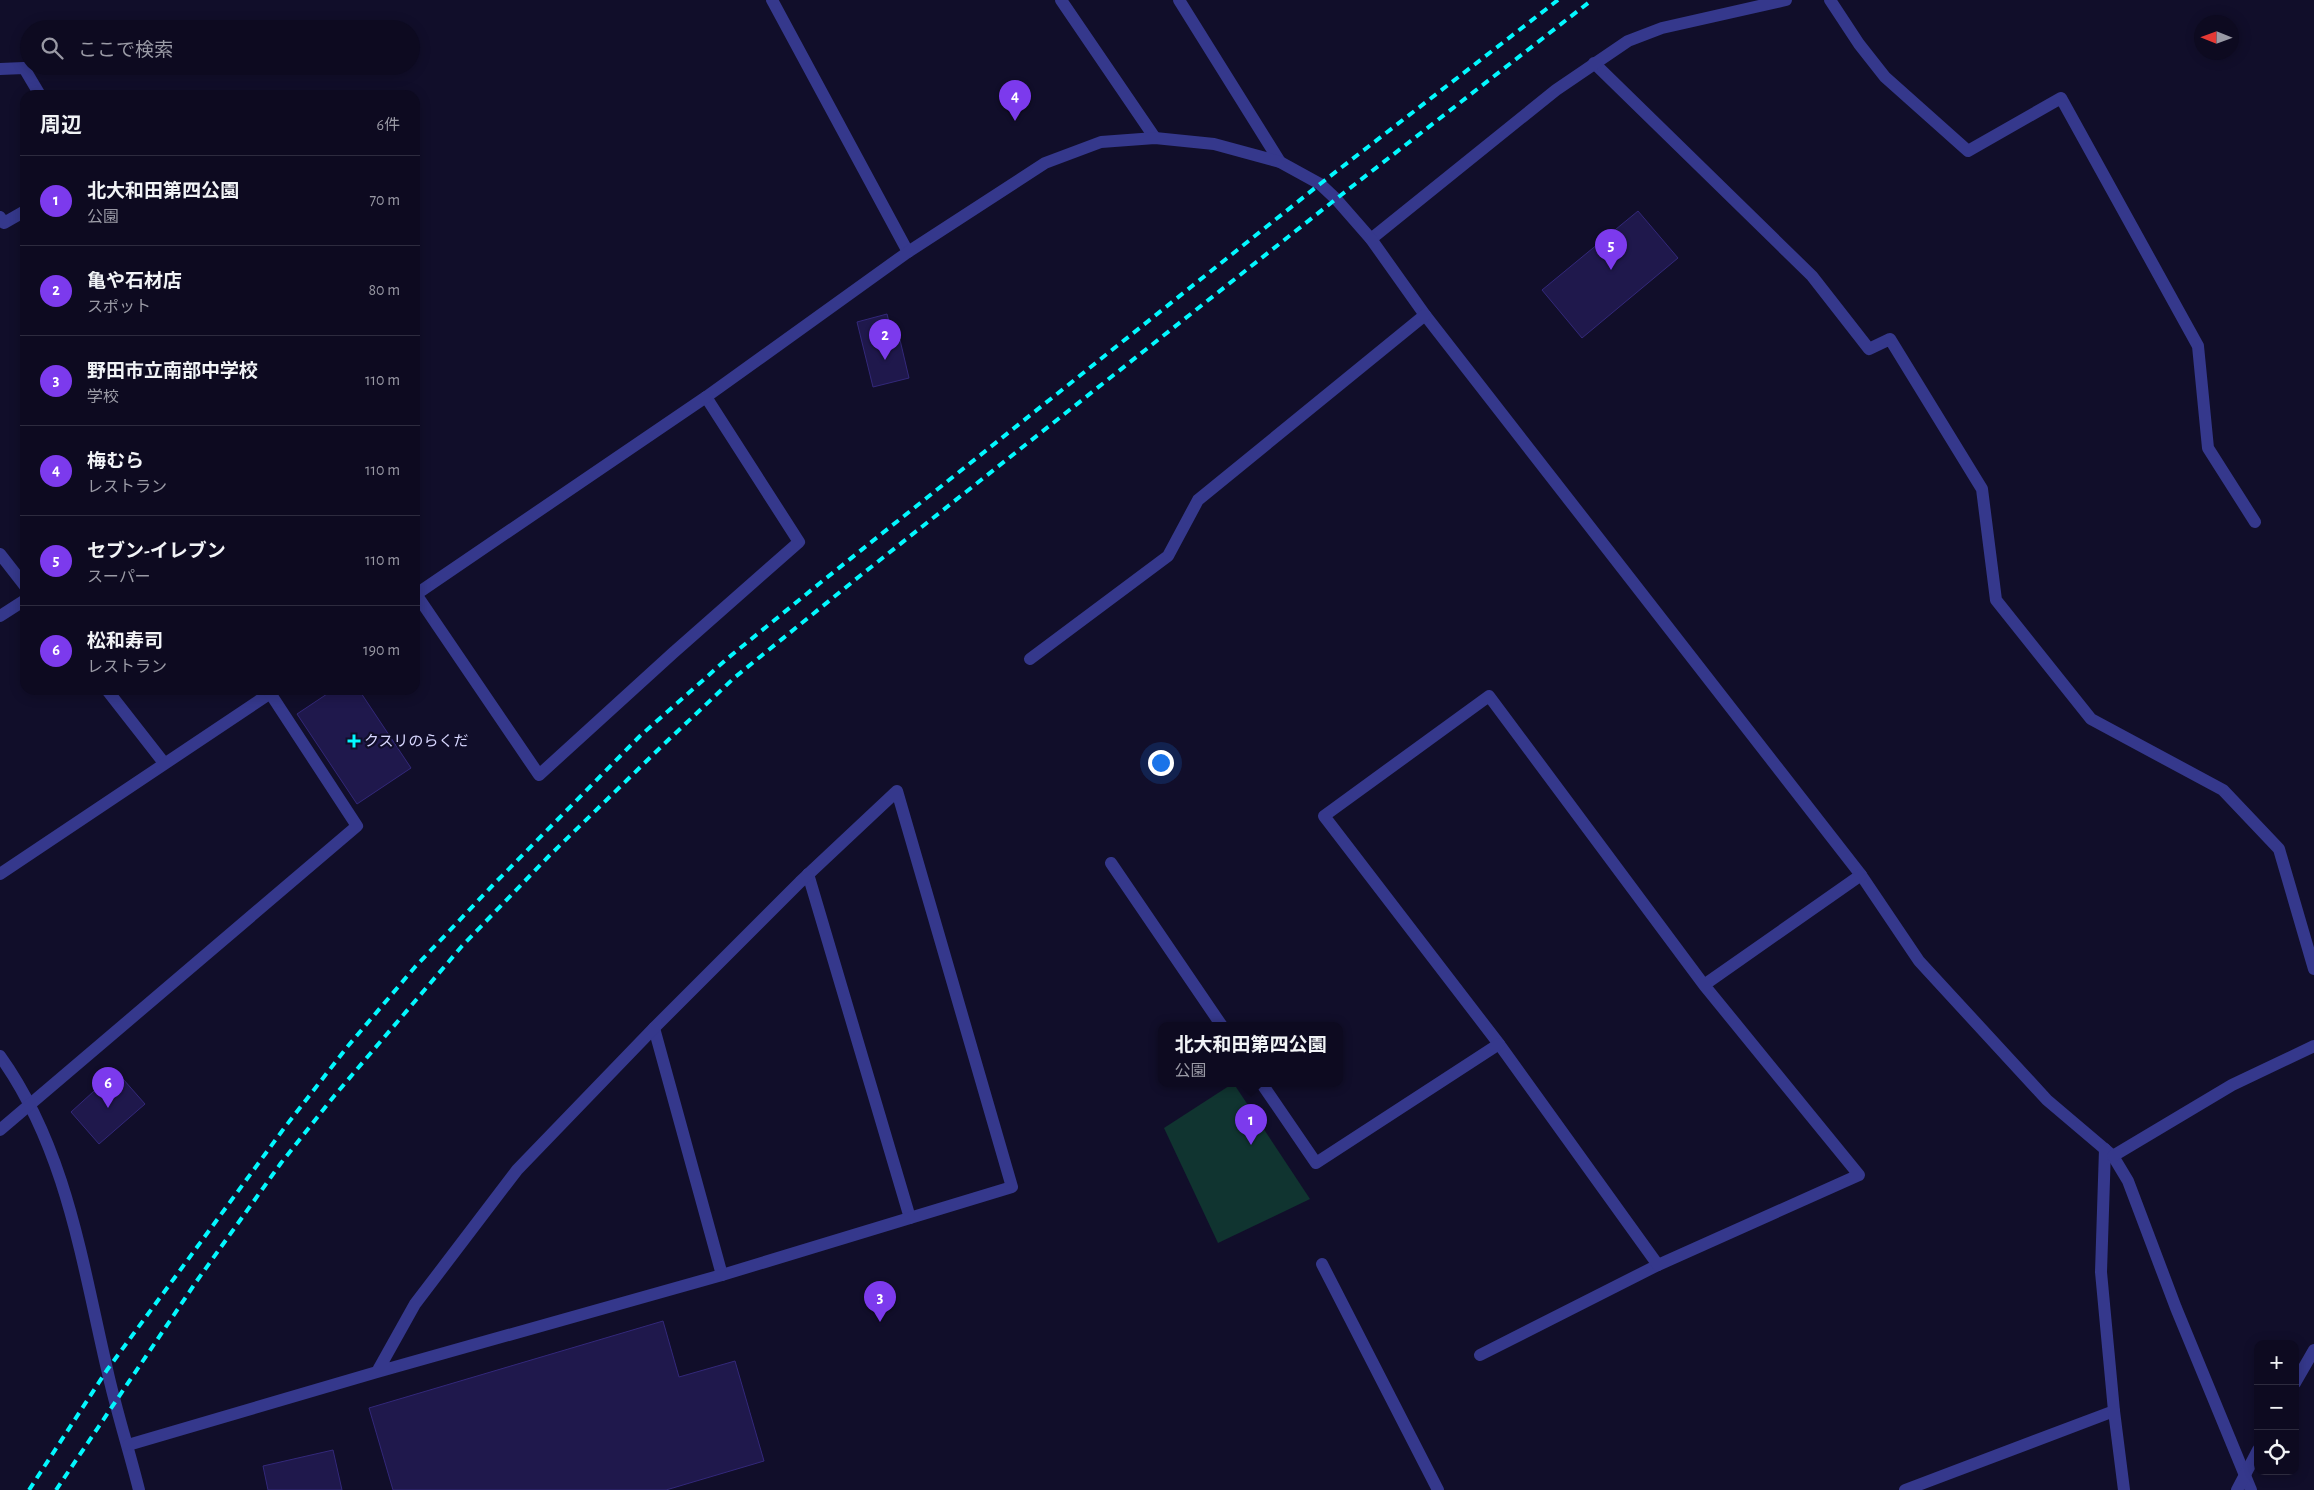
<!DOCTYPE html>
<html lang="ja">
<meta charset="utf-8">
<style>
body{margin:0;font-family:"Alegreya Sans","Noto Sans JP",sans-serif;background:#1b182d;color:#f1f3f6}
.controls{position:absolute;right:15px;bottom:15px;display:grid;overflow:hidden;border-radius:10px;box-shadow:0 2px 12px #0003}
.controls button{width:45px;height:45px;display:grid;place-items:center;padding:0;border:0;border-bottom:1px solid #2d2b3e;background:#0d0a20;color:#f1f3f6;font:25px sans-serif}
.compass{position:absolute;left:2194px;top:15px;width:45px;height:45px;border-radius:50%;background:#0d0a20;box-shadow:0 2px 12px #0003;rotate:271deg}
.you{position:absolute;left:1160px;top:762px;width:18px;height:18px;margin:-12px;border:4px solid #fff;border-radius:50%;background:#1a73e8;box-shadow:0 0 0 8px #1a73e833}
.badge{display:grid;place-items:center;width:32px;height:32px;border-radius:50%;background:#7c3aed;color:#fff;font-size:16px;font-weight:700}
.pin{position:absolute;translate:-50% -41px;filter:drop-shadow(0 1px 2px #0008)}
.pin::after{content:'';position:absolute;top:26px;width:18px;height:15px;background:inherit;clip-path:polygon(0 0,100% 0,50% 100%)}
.popup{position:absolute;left:1158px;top:1022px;width:185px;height:65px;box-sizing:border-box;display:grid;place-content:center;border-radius:10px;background:#0d0a20;filter:drop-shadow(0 1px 4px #0005);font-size:16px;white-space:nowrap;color:#9a9aa5}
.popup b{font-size:19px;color:#f1f3f6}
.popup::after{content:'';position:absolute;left:50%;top:100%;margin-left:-10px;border:10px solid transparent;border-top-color:#0d0a20}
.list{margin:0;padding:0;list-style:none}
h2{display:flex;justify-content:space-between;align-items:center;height:65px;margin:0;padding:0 20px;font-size:21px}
h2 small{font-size:16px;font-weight:400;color:#9a9aa5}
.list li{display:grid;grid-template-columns:32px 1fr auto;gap:15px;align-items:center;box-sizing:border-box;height:90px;padding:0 20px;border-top:1px solid #2d2b3e}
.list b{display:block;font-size:19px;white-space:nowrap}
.list p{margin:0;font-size:16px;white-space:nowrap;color:#9a9aa5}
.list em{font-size:16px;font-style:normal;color:#9a9aa5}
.icon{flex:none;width:28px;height:28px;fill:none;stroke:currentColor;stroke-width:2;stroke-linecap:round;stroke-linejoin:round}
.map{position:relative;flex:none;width:2314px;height:1490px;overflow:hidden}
.search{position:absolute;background:#0d0a20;box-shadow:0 2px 12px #0003;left:20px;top:20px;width:400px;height:55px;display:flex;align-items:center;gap:12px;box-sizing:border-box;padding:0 18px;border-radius:28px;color:#9a9aa5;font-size:19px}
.panel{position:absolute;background:#0d0a20;box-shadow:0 2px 12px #0003;left:20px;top:90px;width:400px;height:605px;border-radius:15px}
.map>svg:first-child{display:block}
.green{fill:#103430}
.building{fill:#1f184c;stroke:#33287a}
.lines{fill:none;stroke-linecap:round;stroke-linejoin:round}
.service{stroke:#35388c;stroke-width:12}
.minor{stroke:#35388c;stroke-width:12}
.tertiary{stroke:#35388c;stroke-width:12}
.rail{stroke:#03f8ff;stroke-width:4;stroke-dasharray:8 6;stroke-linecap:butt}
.poi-dot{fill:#03f8ff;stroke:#110e2a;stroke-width:2}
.labels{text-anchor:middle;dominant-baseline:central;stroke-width:4.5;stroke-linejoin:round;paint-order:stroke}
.poi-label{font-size:15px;fill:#d8d7ff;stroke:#110e2a;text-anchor:start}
</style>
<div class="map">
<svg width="2314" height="1490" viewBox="0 0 2314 1490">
<rect width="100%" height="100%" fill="#110e2a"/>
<polygon class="green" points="1232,1084 1234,1084 1310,1199 1218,1243 1164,1128"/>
<g class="building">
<polygon points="1638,211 1678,258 1582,338 1542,290"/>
<polygon points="887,314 894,342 900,340 909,378 873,387 857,322"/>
<polygon points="333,690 359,690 411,768 357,804 297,714"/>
<polygon points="116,1071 145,1104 99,1144 71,1112"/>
<polygon points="663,1321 679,1377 735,1361 764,1461 666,1490 393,1490 369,1408"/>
<polygon points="333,1450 342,1490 268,1490 263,1466"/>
</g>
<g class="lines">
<g class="service">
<polyline points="1322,1264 1438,1490"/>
<polyline points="1480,1355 1658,1265"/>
<polyline points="1905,1490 2114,1411"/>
</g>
<g class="minor">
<polyline points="772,0 908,252"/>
<polyline points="1061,0 1155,138"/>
<polyline points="1179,0 1280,162"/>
<polyline points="1830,0 1859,44 1885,77 1968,151 2061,98 2198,346 2208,448 2255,522"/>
<polyline points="1594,63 1812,276 1869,349 1890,339 1982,489 1996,600 2091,719 2223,790 2279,849 2314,969"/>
<polyline points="0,69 24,68 40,95"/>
<polyline points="0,217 4,223 25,211"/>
<polyline points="1371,239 1556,90 1628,41 1662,28 1786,0"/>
<polyline points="0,554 25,586"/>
<polyline points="416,594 539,775 673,653 799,542 706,397"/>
<polyline points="415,595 706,397 908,252 1045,163 1101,142 1155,138 1214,144 1280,162 1320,184 1336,199 1371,239 1425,315 1861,875 1919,961 2047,1100 2113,1156 2128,1181 2176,1308 2251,1490"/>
<polyline points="0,616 25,600"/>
<polyline points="1030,659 1168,556 1198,500 1425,315"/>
<polyline points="107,690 164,763"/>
<polyline points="1111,863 1222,1026"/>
<polyline points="0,874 275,690"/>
<polyline points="808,874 910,1218"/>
<polyline points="1704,985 1859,1175 1658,1265 1499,1044 1324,816 1489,696 1704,985 1861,875"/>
<polyline points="654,1028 722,1275"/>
<path d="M 0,1056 C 66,1148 82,1262 107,1369 C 116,1410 129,1450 139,1490"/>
<polyline points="1262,1084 1316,1163 1499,1044"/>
<polyline points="0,1130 357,826 270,693"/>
<polyline points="2105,1149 2101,1272 2114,1411 2124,1490"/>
<polyline points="2113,1156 2232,1085 2314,1046"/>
<polyline points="128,1445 377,1372 722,1275 1012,1187 897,791 800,882 654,1028 517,1170 415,1304 377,1372"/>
</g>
<g class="tertiary">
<polyline points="2295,1383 2314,1350"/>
<polyline points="2237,1490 2258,1450"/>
</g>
<g class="rail">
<polyline points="29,1490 107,1370 285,1127 348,1046 415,967 492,886 640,736 728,658 820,583 1320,184 1558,0"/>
<polyline points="56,1490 196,1282 281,1163 335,1095 462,946 549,856 663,745 734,678 861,575 1336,199 1592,0"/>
</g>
</g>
<path class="poi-dot" d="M351.5 733.5h5v5h5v5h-5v5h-5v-5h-5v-5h5z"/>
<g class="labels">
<g class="poi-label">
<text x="364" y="741">クスリのらくだ</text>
</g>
</g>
</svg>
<div class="controls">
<button>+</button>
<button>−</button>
<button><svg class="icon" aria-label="locate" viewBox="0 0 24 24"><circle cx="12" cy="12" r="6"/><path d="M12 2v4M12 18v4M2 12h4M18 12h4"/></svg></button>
</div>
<svg class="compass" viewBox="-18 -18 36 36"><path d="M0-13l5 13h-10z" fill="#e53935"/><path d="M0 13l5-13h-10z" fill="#9a9aa5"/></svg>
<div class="you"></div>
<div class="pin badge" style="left:1251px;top:1145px">1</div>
<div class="popup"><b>北大和田第四公園</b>公園</div>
<div class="pin badge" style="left:885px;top:360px">2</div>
<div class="pin badge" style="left:880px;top:1322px">3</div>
<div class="pin badge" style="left:1015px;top:121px">4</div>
<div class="pin badge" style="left:1611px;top:270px">5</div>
<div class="pin badge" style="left:108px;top:1108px">6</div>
<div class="search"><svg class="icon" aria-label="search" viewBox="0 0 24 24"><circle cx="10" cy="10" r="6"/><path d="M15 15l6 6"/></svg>ここで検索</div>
<section class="panel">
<h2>周辺<small>6件</small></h2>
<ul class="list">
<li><span class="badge">1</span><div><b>北大和田第四公園</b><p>公園</p></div><em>70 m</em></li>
<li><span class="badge">2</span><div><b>亀や石材店</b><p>スポット</p></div><em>80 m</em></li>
<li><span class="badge">3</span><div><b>野田市立南部中学校</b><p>学校</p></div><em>110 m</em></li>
<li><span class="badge">4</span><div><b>梅むら</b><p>レストラン</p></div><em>110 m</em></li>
<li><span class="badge">5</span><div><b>セブン-イレブン</b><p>スーパー</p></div><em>110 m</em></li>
<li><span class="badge">6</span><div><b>松和寿司</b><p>レストラン</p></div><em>190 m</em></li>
</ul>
</section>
</div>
